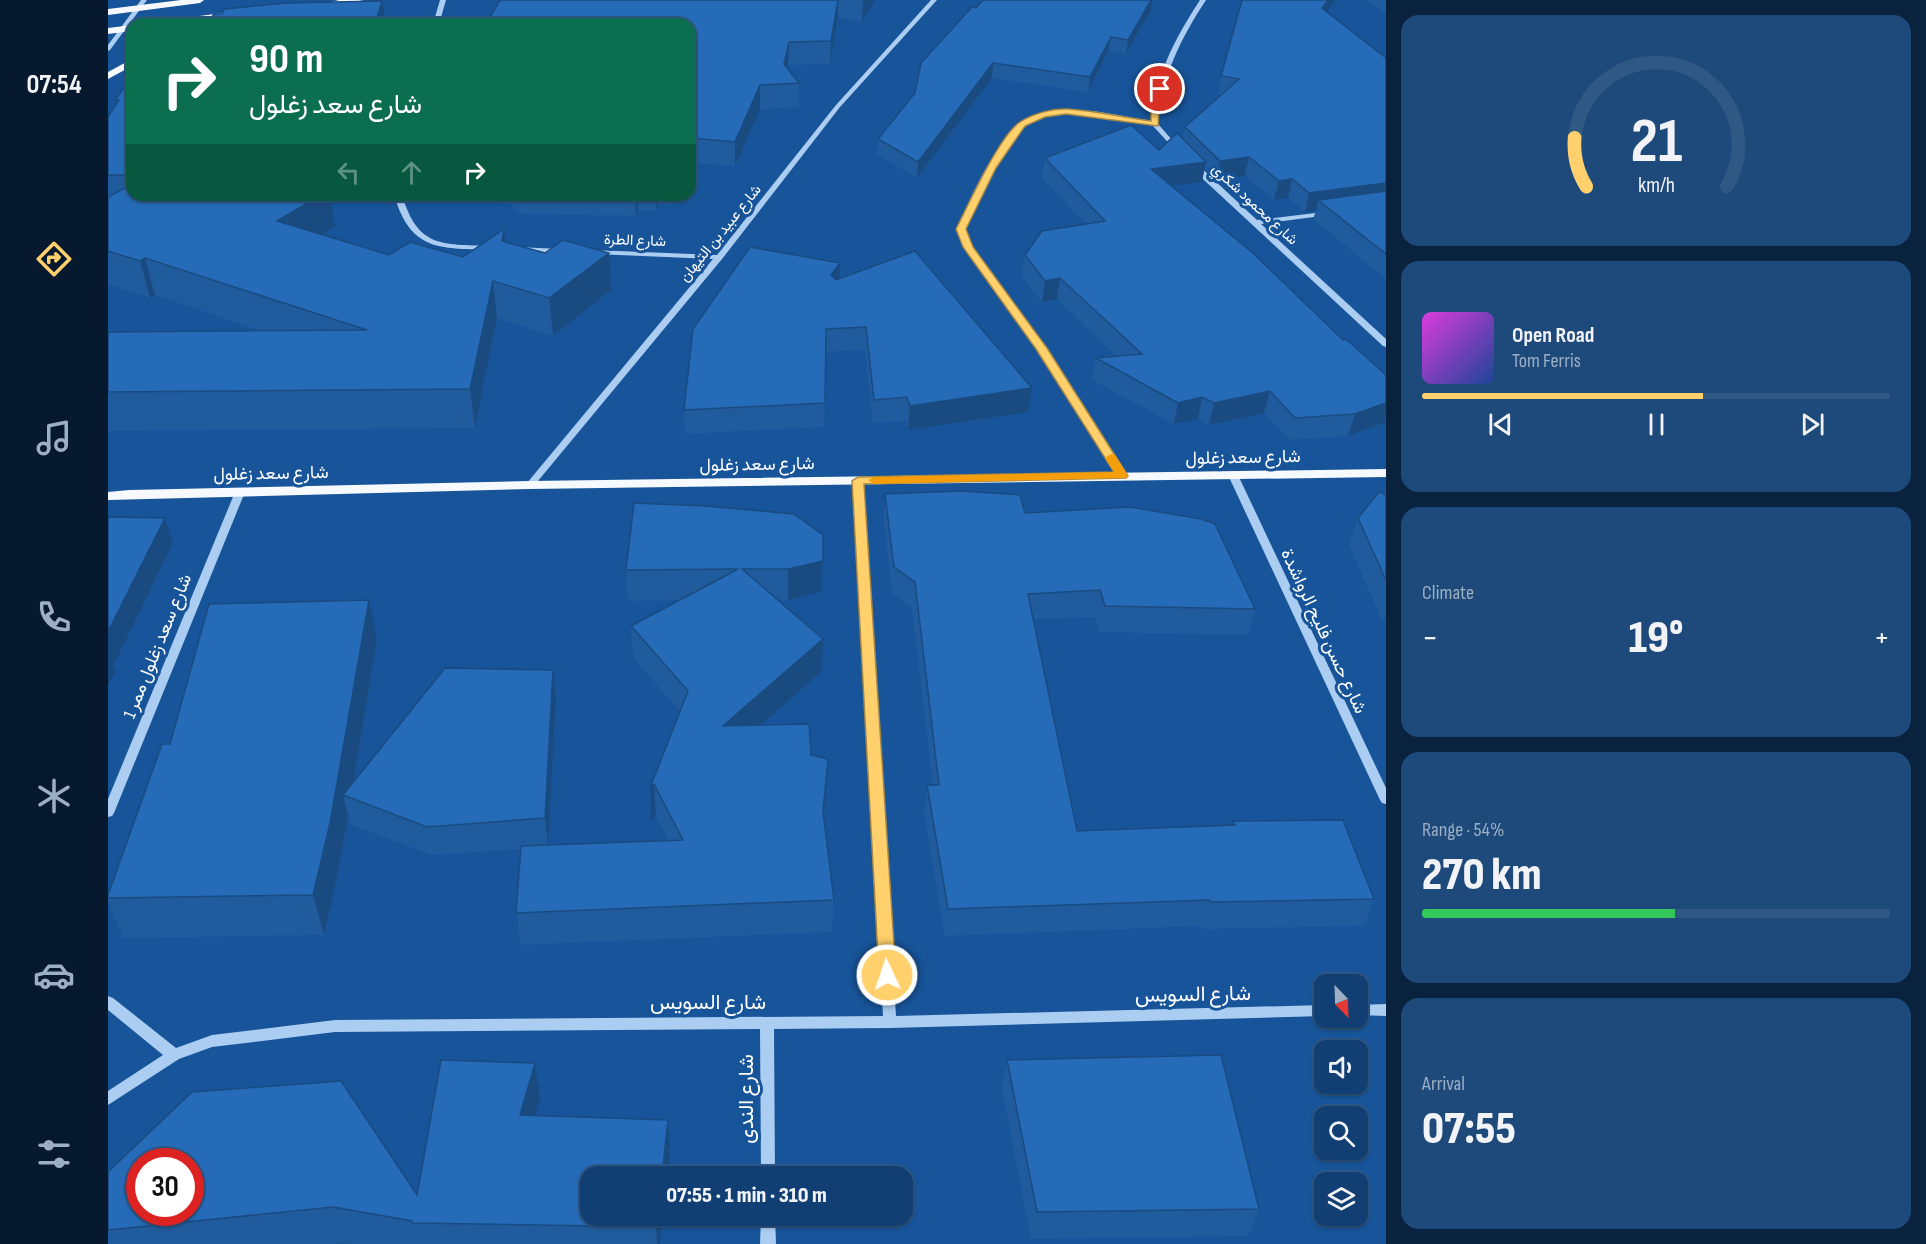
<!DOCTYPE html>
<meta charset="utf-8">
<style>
body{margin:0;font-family:"Sofia Sans Condensed",Vazirmatn,sans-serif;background:#1e4a7b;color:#f1f3f6;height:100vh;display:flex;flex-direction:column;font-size:22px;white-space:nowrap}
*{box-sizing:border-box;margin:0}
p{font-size:20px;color:#9cafc4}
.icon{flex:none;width:33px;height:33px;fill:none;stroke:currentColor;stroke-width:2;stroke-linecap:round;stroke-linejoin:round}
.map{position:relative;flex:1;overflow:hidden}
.side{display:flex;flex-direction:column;gap:15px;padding:15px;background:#09233f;width:540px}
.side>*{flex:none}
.banner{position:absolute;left:18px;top:18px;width:570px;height:183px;border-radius:18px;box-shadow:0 2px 4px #0004,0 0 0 2px #305885;background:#0b6e4f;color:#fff;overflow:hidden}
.needle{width:39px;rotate:157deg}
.fabs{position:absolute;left:1206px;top:974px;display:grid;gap:12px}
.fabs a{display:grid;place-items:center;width:54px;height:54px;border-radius:12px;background:#113f73;box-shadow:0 2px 4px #0004,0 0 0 2px #305885;font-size:30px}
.speed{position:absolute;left:18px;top:1148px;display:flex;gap:12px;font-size:30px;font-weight:700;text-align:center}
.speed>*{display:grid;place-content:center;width:78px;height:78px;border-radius:50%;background:#113f73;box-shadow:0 2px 4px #0004,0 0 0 2px #305885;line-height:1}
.speed .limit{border:9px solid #d22;background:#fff;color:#111}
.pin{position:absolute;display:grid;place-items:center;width:51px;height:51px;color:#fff;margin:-26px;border:3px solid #fff;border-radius:50%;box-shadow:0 2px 6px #0007}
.me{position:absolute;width:66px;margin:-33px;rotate:357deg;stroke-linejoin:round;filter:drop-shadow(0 0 4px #0008)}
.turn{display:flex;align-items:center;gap:21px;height:126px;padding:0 24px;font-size:27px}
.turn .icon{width:78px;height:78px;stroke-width:2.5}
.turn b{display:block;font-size:42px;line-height:51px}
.lanes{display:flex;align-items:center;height:57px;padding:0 24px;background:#0003;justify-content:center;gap:30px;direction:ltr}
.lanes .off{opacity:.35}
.big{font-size:45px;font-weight:800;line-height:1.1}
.side .widget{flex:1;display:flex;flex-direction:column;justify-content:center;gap:9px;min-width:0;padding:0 21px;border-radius:18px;background:#1e4a7b}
.side .dial{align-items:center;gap:0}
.dial svg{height:156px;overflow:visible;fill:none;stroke:#305885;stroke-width:7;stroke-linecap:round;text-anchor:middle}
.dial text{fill:#f1f3f6;stroke:none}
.song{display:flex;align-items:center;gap:18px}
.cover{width:72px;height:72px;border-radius:9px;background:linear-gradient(135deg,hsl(300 70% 55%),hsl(220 70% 35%))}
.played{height:6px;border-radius:3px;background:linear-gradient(90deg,#ffd06c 60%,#305885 60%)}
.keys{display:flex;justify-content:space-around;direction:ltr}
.heat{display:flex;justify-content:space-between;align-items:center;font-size:33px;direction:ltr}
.charge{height:9px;border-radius:4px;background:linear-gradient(90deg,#34c759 54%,#305885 0)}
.trip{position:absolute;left:472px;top:1166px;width:333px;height:60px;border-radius:18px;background:#113f73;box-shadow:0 2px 4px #0004,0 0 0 2px #305885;font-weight:800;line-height:60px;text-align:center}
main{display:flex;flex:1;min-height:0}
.tabs{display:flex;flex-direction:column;width:108px;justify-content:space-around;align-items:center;background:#07192e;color:#9cafc4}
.tabs .icon{width:42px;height:42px}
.tabs .active{color:#ffd06c}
.tabs b{font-size:27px;color:#f1f3f6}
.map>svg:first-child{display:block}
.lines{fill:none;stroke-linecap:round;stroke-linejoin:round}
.minor{fill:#abcdf2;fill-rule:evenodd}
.major{fill:#f6faff;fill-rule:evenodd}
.wall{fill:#205c9d}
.shaded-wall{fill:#1a4b80}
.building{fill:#256bb7;stroke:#1a4b80;stroke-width:1.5;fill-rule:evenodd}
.route{fill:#ffd06c;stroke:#a68746;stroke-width:1.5}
.slow{fill:#f59e0b}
.labels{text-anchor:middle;stroke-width:6;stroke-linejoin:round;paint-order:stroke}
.far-street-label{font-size:15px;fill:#fff;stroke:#175499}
.street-label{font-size:18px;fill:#fff;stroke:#175499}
.near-street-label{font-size:21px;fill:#fff;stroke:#175499}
</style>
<main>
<nav class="tabs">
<b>07:54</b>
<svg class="icon active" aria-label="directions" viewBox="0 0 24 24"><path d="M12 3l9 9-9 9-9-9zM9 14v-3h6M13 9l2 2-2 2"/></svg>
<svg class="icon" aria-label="music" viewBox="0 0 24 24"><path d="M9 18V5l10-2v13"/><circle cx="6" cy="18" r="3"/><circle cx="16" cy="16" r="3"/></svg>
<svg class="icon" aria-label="phone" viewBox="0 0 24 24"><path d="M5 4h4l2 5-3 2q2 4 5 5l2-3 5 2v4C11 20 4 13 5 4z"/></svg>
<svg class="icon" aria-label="climate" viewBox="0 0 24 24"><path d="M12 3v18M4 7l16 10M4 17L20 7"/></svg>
<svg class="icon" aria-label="car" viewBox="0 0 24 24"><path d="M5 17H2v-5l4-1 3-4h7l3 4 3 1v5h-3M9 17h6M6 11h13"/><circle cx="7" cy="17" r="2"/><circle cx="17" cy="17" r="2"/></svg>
<svg class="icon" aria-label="filters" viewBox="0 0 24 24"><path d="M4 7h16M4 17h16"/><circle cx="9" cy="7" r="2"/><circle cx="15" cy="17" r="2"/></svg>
</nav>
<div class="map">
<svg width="1278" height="1244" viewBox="0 0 1278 1244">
<rect width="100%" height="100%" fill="#175499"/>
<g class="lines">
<g class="minor">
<polygon points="33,0 39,0 2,50 0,51 0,45"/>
<polygon points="332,0 338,0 331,24 325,24"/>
<polygon points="823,0 829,0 732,107 614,259 425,487 419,487 417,485 419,483 605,259 487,254 483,252 484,250 609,255 728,105"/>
<path d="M 1092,0 L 1098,0 C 1073,38 1053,78 1050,124 L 1073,150 L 1073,152 L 1069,152 L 1045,126 C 1011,120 973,108 939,116 C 898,125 871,194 857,229 L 864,247 L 937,348 L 1019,476 L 1014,479 L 1009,476 L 929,349 L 856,247 L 849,229 C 862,198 889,138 917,120 C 926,114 937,112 947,110 C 979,107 1012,116 1044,121 C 1046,77 1068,37 1092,0 Z"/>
<polygon points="1083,164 1089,164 1149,220 1224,211 1224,215 1221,215 1153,224 1278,339 1278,347 1275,346 1083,168"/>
<path d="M 286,195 L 294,195 C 310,248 333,244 382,246 L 386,248 L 382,250 C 330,248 303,251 286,195 Z"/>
<polygon points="409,247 453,249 457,251 453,253 412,251 409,251"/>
<polygon points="1125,472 1130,475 1278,788 1278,804 1274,803 1272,800 1120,475"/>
<polygon points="750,478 755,481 788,1016 1216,1005 1216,1016 782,1028 666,1029 667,1176 653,1176 652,1029 227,1032 104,1047 71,1059 0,1105 0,1091 55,1055 0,1010 0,996 5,998 68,1048 104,1035 227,1020 775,1016 745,481"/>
<polygon points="132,489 137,492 6,813 4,816 0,817 0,799 127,492"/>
<polygon points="1278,1004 1278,1016 1250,1015 1250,1005"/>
<polygon points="653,1215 667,1215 668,1244 652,1244"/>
</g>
<g class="major">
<polygon points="73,0 96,0 92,3 0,15 0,9"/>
<polygon points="231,0 256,0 219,7 215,4"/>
<polygon points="123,12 127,15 126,17 72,24 48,24 52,21"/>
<polygon points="24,25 24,31 0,34 0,28"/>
<polygon points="24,59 24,66 0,79 0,72"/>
<polygon points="1278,469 1278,477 422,489 0,500 0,492 21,490 422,481"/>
</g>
</g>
<g class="wall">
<polygon points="392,0 767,0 754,22 730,18 722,64 680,65 680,69 691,83 691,107 652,109 627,166 585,163 582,180 582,24"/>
<polygon points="875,0 1045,0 1043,10 1018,54 1000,51 980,92 884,78 809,178 769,154 770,139 807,93"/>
<polygon points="1134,0 1228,0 1220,12 1278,58 1278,279 1205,219 1208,211 1197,212 1180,198 1166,200 1137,176 1108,180 1096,168 1094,182 1063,186 1235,340 1278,375 1278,422 1240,436 1181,440 1156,413 1101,425 1090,419 1066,424 984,380 988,358 1009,357 949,299 934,302 914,276 917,255 978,224 934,178 937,158 1051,150 1075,139 1077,127 1113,95 1110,94 1113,76"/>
<polygon points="1259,0 1278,0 1278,13"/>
<polygon points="24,77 24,195 227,226 213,235 281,255 355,257 396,229 398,242 503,290 445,336 389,318 367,428 0,431 0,332 154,331 47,295 42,298 0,284 0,117 8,104 7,100"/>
<polygon points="359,195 580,195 579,200 569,201 569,205 549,205 548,211 530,211 528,216 410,214 410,210 405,210 405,204 389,204 389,199 360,198"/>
<polygon points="731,279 920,412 800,430 798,421 765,423 757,350 718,352 716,427 577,434 576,410"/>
<polygon points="777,494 917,513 1147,609 1140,635 992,632 987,617 925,619 969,831 1124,825 1125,821 1266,899 1256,926 1095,929 1094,926 837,936 816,812 819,785 825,785 804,608 784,593 776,520"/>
<polygon points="1278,494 1278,618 1273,618 1241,545 1250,518"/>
<polygon points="715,561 713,592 680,600 670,600 715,639 714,671 652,725 703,755 718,791 716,817 726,900 724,932 413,945 408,913 413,849 324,855 242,824 240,815 232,863 216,935 15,938 0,901 0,895 62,744 269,640 246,782 445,670 448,698 440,845 560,840 548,816 543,820 542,788 572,712 525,657 523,626 571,600 520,601 518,570"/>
<polygon points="899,1060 1151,1209 1140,1236 923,1239 894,1088"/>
<polygon points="432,1099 428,1116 562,1156 552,1244 245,1244 236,1243 222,1244 0,1244 0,1172 309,1195"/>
</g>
<g class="shaded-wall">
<polygon points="730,0 730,18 722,64 723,41"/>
<polygon points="755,0 767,0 754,22"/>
<polygon points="1043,0 1045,0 1043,10 1018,54 1020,40"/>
<polygon points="1220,0 1228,0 1210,25 1214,8"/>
<polygon points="274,1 278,24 267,24"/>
<polygon points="1003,37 1000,51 980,92 982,77"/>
<polygon points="681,42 680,65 676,83 676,64"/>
<polygon points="885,63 884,78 809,178 810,162"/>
<polygon points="652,85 652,109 627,166 627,142"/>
<polygon points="584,138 585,163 582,180 582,151"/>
<polygon points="1141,157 1137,176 1108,180 1112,161"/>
<polygon points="1098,162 1094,182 1040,189 1043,169"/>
<polygon points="1184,179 1180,198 1166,200 1171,181"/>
<polygon points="1278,183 1278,201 1210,200 1208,211 1197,212 1201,193"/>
<polygon points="212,195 222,195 227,226 176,258 169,221"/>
<polygon points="527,195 529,195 530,211 528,216"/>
<polygon points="548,195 549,195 549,205 548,211"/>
<polygon points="568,195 580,195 579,200 569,201 569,205"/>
<polygon points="396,229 400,265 394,241"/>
<polygon points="501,253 503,290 445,336 441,298"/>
<polygon points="37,258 47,295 42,298 32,261"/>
<polygon points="732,263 731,286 723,275"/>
<polygon points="952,278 949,299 934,302 937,281"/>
<polygon points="385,281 389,318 367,428 362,389"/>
<polygon points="924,388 920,412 800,430 802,406"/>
<polygon points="1162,391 1156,413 1101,425 1106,403"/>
<polygon points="1094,397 1090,419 1066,424 1070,403"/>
<polygon points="1278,403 1278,422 1240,436 1247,414"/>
<polygon points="57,518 65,543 5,666 7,672 0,686 0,632"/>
<polygon points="715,561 713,592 680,600 680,569"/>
<polygon points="261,600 269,640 243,798 235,795 240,815 232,863 216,935 205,895"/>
<polygon points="715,639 714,671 615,758 615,726"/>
<polygon points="445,670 448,698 440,847 437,818"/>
<polygon points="720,759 718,791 714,843 715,811"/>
<polygon points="546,784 548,816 543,820 542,788"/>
<polygon points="427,1063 432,1099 418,1151 412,1115"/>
<polygon points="560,1120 562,1156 560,1176 554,1176"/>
<polygon points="549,1215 555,1215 552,1244 549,1244 548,1227"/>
</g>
<g class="building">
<polygon points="392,0 730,0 723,41 681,42 676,64 691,83 652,85 627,142 584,138 582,151 582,24 378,24"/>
<polygon points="875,0 1043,0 1020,40 1003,37 982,77 885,63 810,162 770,139 807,93 813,63 864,7 868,8"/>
<polygon points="1134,0 1220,0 1214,8 1278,58 1278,183 1201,193 1184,179 1171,181 1141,157 1112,161 1077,127 1131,79 1113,76"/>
<polygon points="274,1 267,24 91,24 95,18 103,18 106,14 114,14 116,9 178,3"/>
<polygon points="24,77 24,175 0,175 0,117 11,100 7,100"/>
<polygon points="1023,125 1051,150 1069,133 1098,162 1043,169 1146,254 1235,340 1238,339 1278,375 1278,403 1247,414 1187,418 1162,391 1106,403 1094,397 1070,403 988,358 1034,354 952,278 937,281 917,255 934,231 997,221 937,158"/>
<polygon points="24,184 24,195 213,195 169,221 281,255 302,242 355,257 396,229 394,241 437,253 455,240 501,253 441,298 385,281 362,389 0,392 0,332 259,330 37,258 32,261 0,251 0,197"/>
<polygon points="1278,191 1278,254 1210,200"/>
<polygon points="642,247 732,263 723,275 728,280 807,251 924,388 802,406 799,397 766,400 758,327 718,329 717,403 576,410 585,329"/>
<polygon points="853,491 912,495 917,513 1022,507 1093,519 1107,524 1147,609 997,606 992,590 920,594 969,831 1127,825 1125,821 1235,820 1266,899 1103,902 1102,900 840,909 819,785 831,785 807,582 786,567 777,494"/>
<polygon points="1271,492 1278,494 1278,580 1250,518"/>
<polygon points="526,503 598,506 686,514 715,535 715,561 680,569 634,569 715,639 615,726 701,724 703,755 720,759 715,811 726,900 408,913 413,846 575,840 546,784 542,788 580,691 523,626 630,569 518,570"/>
<polygon points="0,517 57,518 0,632"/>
<polygon points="261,600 222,823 205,895 0,898 0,895 54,744 62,744 101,604"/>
<polygon points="337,668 445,670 437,818 319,827 235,795"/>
<polygon points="1113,1055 1151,1209 929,1212 899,1060"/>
<path d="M 333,1060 L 427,1063 L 412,1115 L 560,1120 L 554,1176 L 483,1176 L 483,1215 L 549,1215 L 548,1227 L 304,1223 L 304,1221 L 225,1207 L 0,1230 L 0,1172 L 84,1092 L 233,1081 L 309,1195 ZM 32,1161 L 82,1161 L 82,1212 L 32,1212 Z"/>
</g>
<path class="route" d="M 1052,86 L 1056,89 L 1052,100 L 1050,126 L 958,114 L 937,117 L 917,126 L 888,168 L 858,229 L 865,247 L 939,348 L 1020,476 L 1018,478 L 756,484 L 788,975 L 785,980 L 779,982 L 773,980 L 771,975 L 744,481 L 750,477 L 1006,472 L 928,349 L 855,247 L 848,229 C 861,204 891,136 912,122 C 924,114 945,108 960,109 C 988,111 1015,117 1043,121 C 1043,109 1042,93 1052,86 Z"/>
<polygon class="slow" points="1003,454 1007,455 1020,476 1018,478 766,484 760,480 766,477 1006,472 997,458"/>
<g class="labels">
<g class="far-street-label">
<text transform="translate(1147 204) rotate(43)" y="5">شارع محمود شكري</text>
<text transform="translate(612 233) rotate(-51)" y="5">شارع عبيد بن التيهان</text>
<text transform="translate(527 240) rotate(2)" y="5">شارع الطرة</text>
</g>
<g class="street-label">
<text transform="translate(1135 457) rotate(-1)" y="6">شارع سعد زغلول</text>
<text transform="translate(649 464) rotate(-1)" y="6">شارع سعد زغلول</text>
<text transform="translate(163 473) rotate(-1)" y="6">شارع سعد زغلول</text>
<text transform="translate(1216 631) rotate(65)" y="6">شارع حسن فليح الرواشدة</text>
<text transform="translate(49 646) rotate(-68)" y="6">شارع سعد زغلول ممر 1</text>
</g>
<g class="near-street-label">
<text transform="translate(1085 994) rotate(-1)" y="7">شارع السويس</text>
<text x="600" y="1009">شارع السويس</text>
<text transform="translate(638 1099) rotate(-90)" y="7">شارع الندى</text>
</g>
</g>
</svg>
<div class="fabs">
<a><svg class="needle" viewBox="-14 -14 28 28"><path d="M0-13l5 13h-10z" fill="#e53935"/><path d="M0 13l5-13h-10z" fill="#9cafc4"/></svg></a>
<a><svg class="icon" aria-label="sound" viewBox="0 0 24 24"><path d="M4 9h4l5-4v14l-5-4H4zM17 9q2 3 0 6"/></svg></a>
<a><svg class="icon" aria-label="search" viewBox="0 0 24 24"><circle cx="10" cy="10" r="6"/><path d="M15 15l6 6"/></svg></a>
<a><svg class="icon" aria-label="layers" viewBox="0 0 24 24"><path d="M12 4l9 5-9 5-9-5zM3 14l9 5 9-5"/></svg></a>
</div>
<div class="speed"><div class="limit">30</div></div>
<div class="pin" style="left:1052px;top:89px;background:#d93025"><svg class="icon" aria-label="arrive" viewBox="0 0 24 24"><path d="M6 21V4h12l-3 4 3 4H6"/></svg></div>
<svg class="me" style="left:779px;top:975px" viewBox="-20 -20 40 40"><circle r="17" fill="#ffd06c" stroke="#fff" stroke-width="3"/><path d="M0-11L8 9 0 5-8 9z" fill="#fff"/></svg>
<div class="trip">07:55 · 1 min · 310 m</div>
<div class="banner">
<div class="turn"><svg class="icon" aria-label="right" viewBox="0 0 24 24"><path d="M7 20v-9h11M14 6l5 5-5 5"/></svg><div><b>90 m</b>شارع سعد زغلول</div></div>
<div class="lanes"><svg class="icon off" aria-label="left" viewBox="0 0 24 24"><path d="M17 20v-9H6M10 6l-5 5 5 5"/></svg><svg class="icon off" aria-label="ahead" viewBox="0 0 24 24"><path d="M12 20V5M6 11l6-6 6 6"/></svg><svg class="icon" aria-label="right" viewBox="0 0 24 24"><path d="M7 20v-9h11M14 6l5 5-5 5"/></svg></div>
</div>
</div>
<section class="side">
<div class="widget dial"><svg viewBox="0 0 100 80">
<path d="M14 69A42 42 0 1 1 86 69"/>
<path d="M14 69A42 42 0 0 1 8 44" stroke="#ffd06c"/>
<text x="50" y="56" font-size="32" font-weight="700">21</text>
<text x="50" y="72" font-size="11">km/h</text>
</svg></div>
<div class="widget">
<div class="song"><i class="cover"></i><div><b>Open Road</b><p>Tom Ferris</p></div></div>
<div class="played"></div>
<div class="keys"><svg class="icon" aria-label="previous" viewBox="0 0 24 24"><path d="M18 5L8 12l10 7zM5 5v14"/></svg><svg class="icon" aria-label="pause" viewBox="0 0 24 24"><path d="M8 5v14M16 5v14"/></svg><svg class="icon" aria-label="next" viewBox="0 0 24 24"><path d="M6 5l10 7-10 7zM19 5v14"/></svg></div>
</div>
<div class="widget"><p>Climate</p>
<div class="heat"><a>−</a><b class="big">19°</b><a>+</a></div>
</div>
<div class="widget"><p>Range · 54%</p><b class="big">270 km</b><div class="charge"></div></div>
<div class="widget"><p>Arrival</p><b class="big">07:55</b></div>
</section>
</main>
